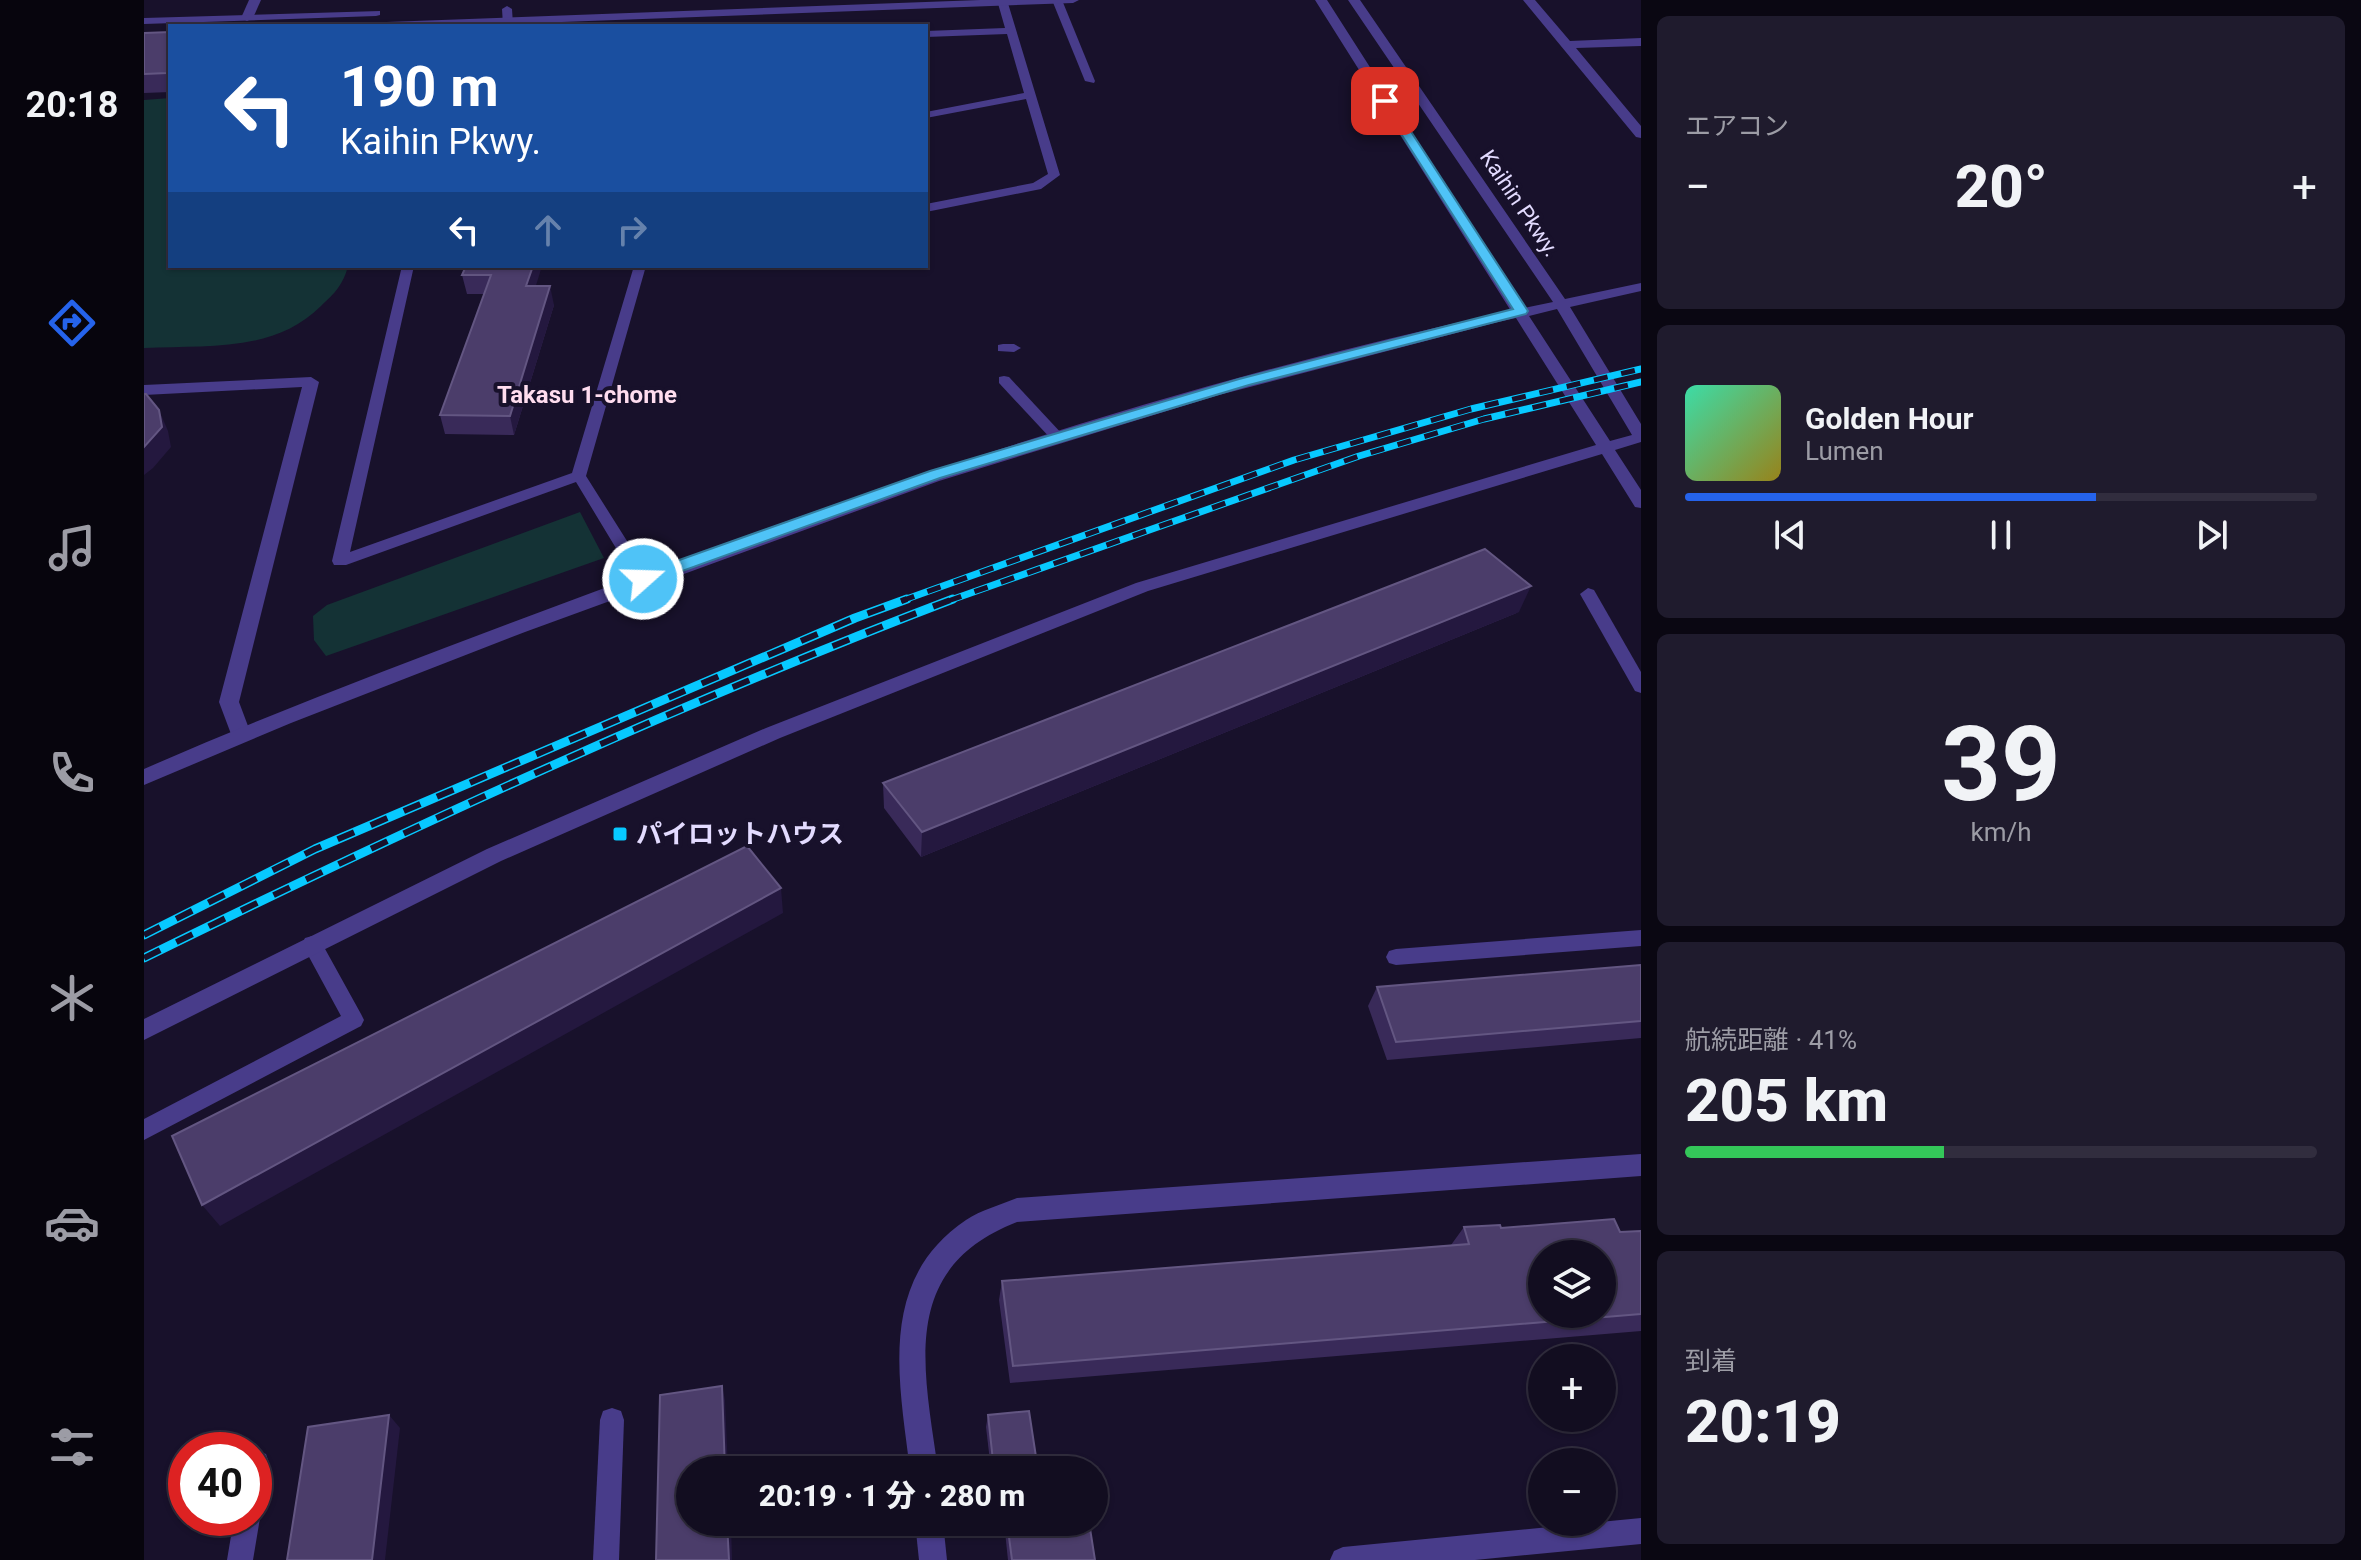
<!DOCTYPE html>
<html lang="ja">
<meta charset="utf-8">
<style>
body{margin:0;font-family:Roboto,"Noto Sans JP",sans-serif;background:#1f1b2d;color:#f1f3f6;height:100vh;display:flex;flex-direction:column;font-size:30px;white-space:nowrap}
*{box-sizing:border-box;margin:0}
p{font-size:26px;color:#9c9ca5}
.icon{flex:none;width:44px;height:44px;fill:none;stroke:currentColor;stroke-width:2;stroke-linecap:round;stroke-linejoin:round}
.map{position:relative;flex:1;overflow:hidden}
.drawer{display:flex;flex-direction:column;gap:16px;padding:16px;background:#0a0712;width:720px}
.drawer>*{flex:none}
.hud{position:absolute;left:24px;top:24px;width:760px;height:244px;border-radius:0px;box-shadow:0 2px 6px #0004,0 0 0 2px #312d3e;background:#1a4fa0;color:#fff;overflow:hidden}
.controls{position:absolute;left:1384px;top:1240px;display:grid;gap:16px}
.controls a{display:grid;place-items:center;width:88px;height:88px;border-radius:50%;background:#120d20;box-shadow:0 2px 6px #0004,0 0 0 2px #312d3e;font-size:40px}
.speed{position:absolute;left:24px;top:1432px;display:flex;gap:16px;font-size:40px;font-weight:700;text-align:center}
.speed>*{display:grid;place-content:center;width:104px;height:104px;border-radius:50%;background:#120d20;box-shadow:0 2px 6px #0004,0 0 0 2px #312d3e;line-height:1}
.speed .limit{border:12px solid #d22;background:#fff;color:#111}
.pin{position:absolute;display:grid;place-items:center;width:68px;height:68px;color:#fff;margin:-34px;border-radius:16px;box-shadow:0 4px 12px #0006}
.me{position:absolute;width:88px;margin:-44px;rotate:70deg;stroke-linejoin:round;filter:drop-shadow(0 0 6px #0008)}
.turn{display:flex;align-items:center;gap:28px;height:168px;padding:0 40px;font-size:36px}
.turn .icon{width:104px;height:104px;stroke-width:2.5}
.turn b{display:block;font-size:56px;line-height:68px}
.lanes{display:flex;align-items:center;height:76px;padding:0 40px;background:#0003;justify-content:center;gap:40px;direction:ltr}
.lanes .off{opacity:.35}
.big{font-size:60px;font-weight:800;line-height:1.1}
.drawer .card{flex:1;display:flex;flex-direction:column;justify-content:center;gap:12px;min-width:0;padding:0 28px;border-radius:12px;background:#1f1b2d}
.drawer .dial{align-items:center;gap:0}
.dial b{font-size:104px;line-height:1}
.song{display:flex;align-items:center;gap:24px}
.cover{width:96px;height:96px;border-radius:12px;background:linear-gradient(135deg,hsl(160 70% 55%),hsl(50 70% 35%))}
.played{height:8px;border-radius:4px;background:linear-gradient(90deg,#2563eb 65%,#312d3e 65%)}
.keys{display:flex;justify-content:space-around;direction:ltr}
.heat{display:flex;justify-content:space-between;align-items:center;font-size:44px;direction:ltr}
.charge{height:12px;border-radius:6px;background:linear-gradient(90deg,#34c759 41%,#312d3e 0)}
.trip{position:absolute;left:532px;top:1456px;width:432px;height:80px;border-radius:40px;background:#120d20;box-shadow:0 2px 6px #0004,0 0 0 2px #312d3e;font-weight:800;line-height:80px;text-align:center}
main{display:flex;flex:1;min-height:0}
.tab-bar{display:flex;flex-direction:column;width:144px;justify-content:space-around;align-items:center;background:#07050d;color:#9c9ca5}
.tab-bar .icon{width:56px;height:56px}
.tab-bar .current{color:#2563eb}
.tab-bar b{font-size:36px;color:#f1f3f6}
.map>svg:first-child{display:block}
.green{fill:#143235}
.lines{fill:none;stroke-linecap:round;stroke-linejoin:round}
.service{fill:#483c8a;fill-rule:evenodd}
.minor{fill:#483c8a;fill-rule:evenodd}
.tertiary{fill:#483c8a;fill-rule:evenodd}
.rail-far1-casing{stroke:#07c9ff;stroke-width:7}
.rail-casing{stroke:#07c9ff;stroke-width:9}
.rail-far1{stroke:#18112b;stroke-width:5;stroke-dasharray:14;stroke-linecap:butt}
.rail{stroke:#18112b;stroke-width:6;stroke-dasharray:18;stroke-linecap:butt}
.wall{fill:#392a59}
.shaded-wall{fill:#24183f}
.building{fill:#4b3d6a;stroke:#635682;stroke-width:2;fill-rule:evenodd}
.route{fill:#4fc3f7;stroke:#337fa1;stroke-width:2}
.poi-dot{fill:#07c9ff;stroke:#18112b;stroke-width:3}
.labels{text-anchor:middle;stroke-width:8;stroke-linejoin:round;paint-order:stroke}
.far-street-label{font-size:22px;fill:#e3dbff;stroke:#18112b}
.far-neighbourhood-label{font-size:24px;font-weight:bold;fill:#ffddef;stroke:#18112b}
.poi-label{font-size:26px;font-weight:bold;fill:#e3dbff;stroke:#18112b;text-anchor:start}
</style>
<main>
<nav class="tab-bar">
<b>20:18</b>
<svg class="icon current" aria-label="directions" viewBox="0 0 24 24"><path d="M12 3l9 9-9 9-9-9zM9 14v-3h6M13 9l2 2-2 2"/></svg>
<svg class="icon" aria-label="music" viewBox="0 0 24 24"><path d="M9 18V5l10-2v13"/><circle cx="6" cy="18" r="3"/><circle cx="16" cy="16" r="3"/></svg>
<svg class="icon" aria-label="phone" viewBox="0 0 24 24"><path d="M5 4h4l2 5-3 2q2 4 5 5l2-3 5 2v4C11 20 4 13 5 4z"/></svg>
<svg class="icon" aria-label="climate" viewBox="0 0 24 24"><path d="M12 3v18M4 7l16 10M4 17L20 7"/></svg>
<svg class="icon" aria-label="car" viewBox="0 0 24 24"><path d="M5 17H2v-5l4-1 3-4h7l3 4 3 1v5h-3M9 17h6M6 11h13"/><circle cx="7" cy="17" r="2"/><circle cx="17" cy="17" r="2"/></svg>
<svg class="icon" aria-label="filters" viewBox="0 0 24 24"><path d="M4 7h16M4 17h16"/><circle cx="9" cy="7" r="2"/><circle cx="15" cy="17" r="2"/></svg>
</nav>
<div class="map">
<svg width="1497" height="1560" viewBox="0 0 1497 1560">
<rect width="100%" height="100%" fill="#18112b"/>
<g class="green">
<path d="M 26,98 L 26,266 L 204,266 C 199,285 191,293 177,306 C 130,353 62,345 0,348 L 0,100 Z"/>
<polygon points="436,512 460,558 182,656 170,640 169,616 183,605"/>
</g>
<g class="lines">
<g class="service">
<polygon points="853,0 863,0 916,175 897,189 782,212 782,204 889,183 904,174 882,99 782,118 782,112 880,93 863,34 782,37 782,31 861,28"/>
<polygon points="908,0 918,0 951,81 950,83 941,81"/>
<polygon points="363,6 368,9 369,26 359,26 358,9"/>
<polygon points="258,266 270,266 206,552 428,473 490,266 502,266 442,476 507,579 505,583 493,583 432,482 202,565 190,565 188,561"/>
<polygon points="859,344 870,344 877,348 870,352 854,351 854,345"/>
<polygon points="860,376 865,377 919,435 919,441 909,441 855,383 855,377"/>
<polygon points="1444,588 1450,590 1497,672 1497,693 1491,691 1436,594"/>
<polygon points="1497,930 1497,946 1252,965 1245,963 1242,957 1245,951 1252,949"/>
<polygon points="168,936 175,938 217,1014 220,1020 217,1026 0,1140 0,1119 197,1016 158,944 161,938"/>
<polygon points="468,1408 477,1411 480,1420 475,1560 449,1560 456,1420 459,1411"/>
<polygon points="113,1451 122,1454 125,1463 119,1490 110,1494 110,1452"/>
<polygon points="110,1508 116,1518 109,1560 83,1560 90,1518 110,1518"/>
<polygon points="1497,1518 1497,1544 1331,1560 1186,1560 1190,1551 1199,1547"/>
</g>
<g class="minor">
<polygon points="105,0 117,0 109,18 103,21 97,18"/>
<polygon points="1379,0 1391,0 1426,41 1497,38 1497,46 1432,48 1497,126 1497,138 1492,137"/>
<polygon points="167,377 175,382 95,702 107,734 97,741 87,734 75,702 158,387 0,395 0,385"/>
<path d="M 1497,1154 L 1497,1176 L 873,1222 C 754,1268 780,1369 794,1470 L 766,1470 C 755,1380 733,1280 822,1220 C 837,1210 856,1205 873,1198 Z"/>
<polygon points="771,1522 799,1522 803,1560 775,1560"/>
</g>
<g class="tertiary">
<polygon points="836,0 935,0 929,3 310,26 209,26 215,23"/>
<path d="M 1171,0 L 1183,0 L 1380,308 L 1409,302 L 1204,0 L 1216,0 L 1421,299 L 1497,283 L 1497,291 L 1426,307 L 1497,424 L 1497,442 L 1471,450 L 1497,490 L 1497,508 L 1491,507 L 1458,454 L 1004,591 L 636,738 L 357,861 L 0,1040 L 0,1019 L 343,849 L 622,728 L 992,583 L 1452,445 L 1372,318 L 1354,322 L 1075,395 L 795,481 L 381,632 L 147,723 L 0,785 L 0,769 C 144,706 292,651 439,596 C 741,482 1051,378 1367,311 ZM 1413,309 L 1488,435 L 1466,441 L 1385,316 Z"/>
<polygon points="236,11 236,15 232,16 0,24 0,18"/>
</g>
<g class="rail-far1-casing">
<g id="rail-far1">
<polyline points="757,601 1150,460 1327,409 1497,369"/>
<polyline points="804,601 1215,456 1340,419 1497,382"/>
</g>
</g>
<g class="rail-casing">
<g id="rail">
<polyline points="0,935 171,849 711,618 763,599"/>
<path d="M 0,958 C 265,828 533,704 809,599"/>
</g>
</g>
<use href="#rail-far1" class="rail-far1"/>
<use href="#rail" class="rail"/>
</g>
<g class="wall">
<polygon points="26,32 26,92 0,93 0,33"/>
<polygon points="322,266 392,286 410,305 370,435 301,434 296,415 340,294 323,294 318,275"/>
<polygon points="1375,612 777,857 740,808 739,783"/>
<polygon points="1497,965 1497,1038 1243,1060 1224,1006 1233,987"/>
<polygon points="1320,1227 1476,1232 1497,1231 1497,1331 866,1383 855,1300 858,1281 1307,1245"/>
<polygon points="844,1415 894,1470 847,1470 842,1427"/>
<polygon points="860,1522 945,1522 951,1560 864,1560"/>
</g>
<g class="shaded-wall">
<polygon points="26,66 26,82 23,73"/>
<polygon points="389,266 398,266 386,305 382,286"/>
<polygon points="406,286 410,305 370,435 366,416"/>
<polygon points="15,410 24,431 27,447 9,468 0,475 0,447"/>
<polygon points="1387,586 1375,612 777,857 778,832"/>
<polygon points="637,888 639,913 76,1226 58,1205"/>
<polygon points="578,1386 581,1400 584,1470 581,1470"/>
<polygon points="245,1415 256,1428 241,1560 228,1560"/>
<polygon points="583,1522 587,1522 588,1560 585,1560"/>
</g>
<g class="building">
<polygon points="26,32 26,66 23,73 0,74 0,33"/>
<polygon points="322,266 389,266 382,286 406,286 366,416 296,415 347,275 318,275"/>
<polygon points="0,394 2,394 15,410 18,427 0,447"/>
<polygon points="1341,549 1387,586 778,832 739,783"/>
<polygon points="603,846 637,888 58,1205 28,1136"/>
<polygon points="1497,965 1497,1021 1252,1042 1233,987"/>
<path d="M 1470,1219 L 1476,1232 L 1497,1231 L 1497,1314 L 869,1366 L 858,1281 L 1325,1244 L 1320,1227 L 1356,1225 L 1357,1228 ZM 1398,1254 L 1458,1254 L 1458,1314 L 1398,1314 Z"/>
<polygon points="578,1386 581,1470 546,1470 546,1522 583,1522 585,1560 512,1560 516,1395"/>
<polygon points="885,1411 894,1470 850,1470 844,1415"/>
<polygon points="245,1415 228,1560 143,1560 164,1427"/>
<polygon points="863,1522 945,1522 951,1560 868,1560"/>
</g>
<polygon class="route" points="1241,97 1247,101 1384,311 1382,314 1105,385 796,478 505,583 493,583 493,575 786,471 1095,379 1369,309 1236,101"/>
<rect class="poi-dot" x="468" y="826" width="16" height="16" rx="4"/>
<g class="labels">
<g class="far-street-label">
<text transform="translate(1376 203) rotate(56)" y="8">Kaihin Pkwy.</text>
</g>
<g class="far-neighbourhood-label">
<text x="443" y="403">Takasu 1-chome</text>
</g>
<g class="poi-label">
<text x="492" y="843">パイロットハウス</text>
</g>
</g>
</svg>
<div class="controls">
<a><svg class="icon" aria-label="layers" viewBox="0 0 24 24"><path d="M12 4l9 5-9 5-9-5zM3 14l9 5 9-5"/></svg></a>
<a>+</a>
<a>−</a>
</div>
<div class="speed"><div class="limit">40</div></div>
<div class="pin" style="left:1241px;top:101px;background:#d93025"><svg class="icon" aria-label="arrive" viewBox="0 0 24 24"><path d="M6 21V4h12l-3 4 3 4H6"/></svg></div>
<svg class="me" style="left:499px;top:579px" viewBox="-20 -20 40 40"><circle r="17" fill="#4fc3f7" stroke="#fff" stroke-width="3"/><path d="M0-11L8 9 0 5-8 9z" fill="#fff"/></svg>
<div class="trip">20:19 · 1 分 · 280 m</div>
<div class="hud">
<div class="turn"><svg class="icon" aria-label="left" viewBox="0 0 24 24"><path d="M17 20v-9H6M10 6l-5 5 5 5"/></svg><div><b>190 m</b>Kaihin Pkwy.</div></div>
<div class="lanes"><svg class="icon" aria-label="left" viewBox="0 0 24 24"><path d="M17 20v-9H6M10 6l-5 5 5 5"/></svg><svg class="icon off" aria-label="ahead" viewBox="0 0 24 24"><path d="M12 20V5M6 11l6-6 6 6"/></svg><svg class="icon off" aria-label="right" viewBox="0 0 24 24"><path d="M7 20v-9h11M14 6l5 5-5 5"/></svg></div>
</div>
</div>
<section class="drawer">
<div class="card"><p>エアコン</p>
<div class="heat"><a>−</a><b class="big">20°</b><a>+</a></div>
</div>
<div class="card">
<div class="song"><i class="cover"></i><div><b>Golden Hour</b><p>Lumen</p></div></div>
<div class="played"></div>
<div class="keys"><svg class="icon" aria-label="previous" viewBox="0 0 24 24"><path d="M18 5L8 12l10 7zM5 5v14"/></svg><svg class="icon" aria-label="pause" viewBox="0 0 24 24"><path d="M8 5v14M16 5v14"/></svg><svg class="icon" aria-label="next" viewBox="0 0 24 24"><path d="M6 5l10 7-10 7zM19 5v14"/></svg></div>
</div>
<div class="card dial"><b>39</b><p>km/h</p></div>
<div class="card"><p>航続距離 · 41%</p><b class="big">205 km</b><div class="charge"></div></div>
<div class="card"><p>到着</p><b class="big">20:19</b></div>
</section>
</main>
